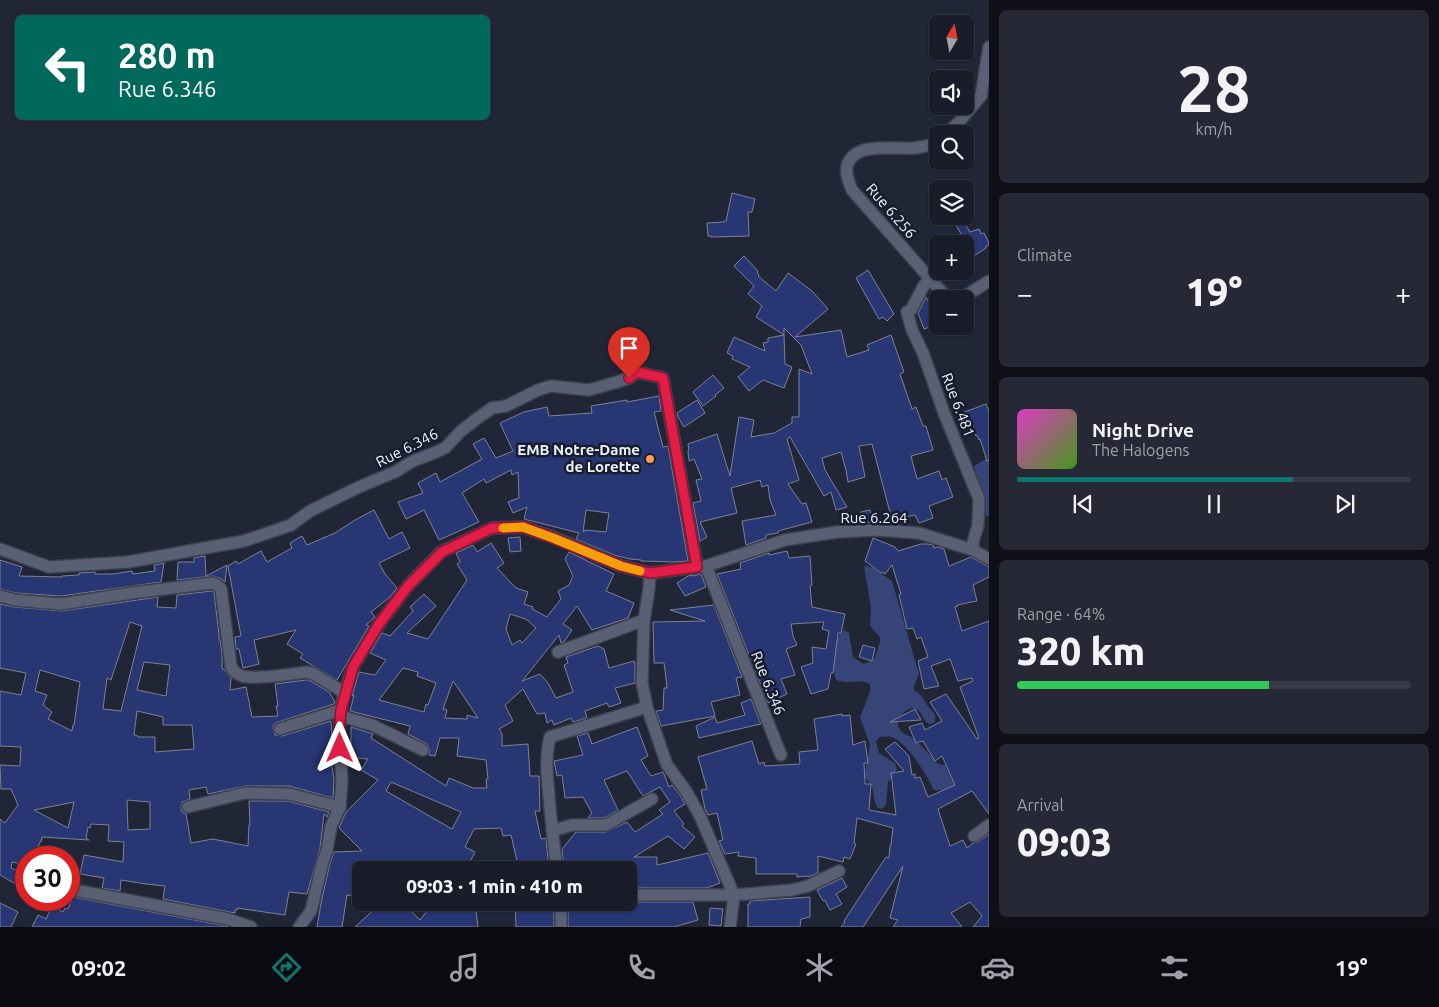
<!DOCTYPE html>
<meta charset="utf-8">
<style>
body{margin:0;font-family:Ubuntu,sans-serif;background:#262935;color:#f1f3f6;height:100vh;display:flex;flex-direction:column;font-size:19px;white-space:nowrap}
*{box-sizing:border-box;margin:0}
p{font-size:16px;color:#9fa1a8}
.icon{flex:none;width:28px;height:28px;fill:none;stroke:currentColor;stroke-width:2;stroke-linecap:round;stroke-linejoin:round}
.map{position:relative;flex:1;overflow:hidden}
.sheet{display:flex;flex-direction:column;gap:10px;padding:10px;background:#0e0f17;width:450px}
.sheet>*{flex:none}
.top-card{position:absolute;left:15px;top:15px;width:475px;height:105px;border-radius:8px;box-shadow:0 1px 4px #0004,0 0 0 1px #373a46;background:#00695c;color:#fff;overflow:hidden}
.needle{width:32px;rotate:10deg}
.buttons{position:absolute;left:929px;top:15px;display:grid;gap:10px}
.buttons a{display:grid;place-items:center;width:45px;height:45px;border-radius:8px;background:#191c29;box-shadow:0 1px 4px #0004,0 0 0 1px #373a46;font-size:25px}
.speed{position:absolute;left:15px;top:846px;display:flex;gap:10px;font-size:25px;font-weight:700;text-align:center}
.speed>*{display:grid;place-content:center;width:65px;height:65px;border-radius:50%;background:#191c29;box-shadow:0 1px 4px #0004,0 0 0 1px #373a46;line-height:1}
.speed .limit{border:8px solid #d22;background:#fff;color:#111}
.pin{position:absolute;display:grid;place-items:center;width:42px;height:42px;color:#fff;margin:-51px -21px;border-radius:50% 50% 50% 0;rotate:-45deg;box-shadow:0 0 5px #0007}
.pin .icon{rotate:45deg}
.me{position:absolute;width:55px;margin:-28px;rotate:0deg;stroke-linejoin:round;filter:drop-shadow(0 0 4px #0008)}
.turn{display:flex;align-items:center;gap:18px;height:105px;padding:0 20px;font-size:22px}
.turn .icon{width:65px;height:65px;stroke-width:2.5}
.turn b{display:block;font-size:35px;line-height:42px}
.big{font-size:38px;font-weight:800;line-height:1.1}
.sheet .card{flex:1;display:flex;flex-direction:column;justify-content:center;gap:8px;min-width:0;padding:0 18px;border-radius:8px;background:#262935}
.sheet .dial{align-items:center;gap:0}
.dial b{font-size:65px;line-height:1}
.song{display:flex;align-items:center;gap:15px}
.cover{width:60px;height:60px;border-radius:8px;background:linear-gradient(135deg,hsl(310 70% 55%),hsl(100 70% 35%))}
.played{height:5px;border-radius:2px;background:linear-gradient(90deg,#0f766e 70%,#373a46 70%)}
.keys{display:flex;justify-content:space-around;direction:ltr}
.heat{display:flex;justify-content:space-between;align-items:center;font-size:28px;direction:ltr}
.charge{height:8px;border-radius:4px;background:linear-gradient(90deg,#34c759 64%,#373a46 0)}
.trip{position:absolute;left:352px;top:861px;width:285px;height:50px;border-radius:8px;background:#191c29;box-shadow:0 1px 4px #0004,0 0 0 1px #373a46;font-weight:800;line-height:50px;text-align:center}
.tabs{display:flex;height:80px;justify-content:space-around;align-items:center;background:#0a0b10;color:#9fa1a8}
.tabs .icon{width:35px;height:35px}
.tabs .on{color:#0f766e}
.tabs b{font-size:22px;color:#f1f3f6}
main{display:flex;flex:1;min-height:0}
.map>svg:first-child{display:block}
.green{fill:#364478}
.building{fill:#283674;stroke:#7b8296;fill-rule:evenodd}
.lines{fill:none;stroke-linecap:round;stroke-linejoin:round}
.minor-casing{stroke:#3d414f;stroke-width:14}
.minor{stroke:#5a6073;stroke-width:11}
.route-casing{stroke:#92132f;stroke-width:12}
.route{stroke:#e11d48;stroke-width:9}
.slow{stroke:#f59e0b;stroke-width:9}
.poi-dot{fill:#f9a04d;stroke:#181d2d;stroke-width:2}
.labels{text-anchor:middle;stroke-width:5;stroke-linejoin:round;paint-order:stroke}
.street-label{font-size:15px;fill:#eef2fe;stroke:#181d2d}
.poi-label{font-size:15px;font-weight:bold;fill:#eef2fe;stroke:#181d2d;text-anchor:end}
</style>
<main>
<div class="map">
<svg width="989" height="927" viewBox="0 0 989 927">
<rect width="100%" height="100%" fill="#212637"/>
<g class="green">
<polygon points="989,457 989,516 986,516 974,466"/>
<path d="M 864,566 L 867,566 L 873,568 L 892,581 L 919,674 L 914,686 L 914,690 C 923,696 922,697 927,705 C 932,712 938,714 934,723 L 929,724 C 924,721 923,715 919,711 C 908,702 898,718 898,727 L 903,733 L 915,739 L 938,764 L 945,765 L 952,780 L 971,774 L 976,779 L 944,790 L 934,790 C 927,776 907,741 891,737 C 888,736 883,737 879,737 L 876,742 L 879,753 L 896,764 C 898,772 894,776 888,782 L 886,805 L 882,809 L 878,808 L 875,803 L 872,786 L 864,777 L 870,745 L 860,717 L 870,692 L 870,684 C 860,678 847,685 836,680 C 832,668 832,638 844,630 L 849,633 L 853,657 L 863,664 L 869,662 L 875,658 L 880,642 L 880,637 L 870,626 L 871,608 Z"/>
</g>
<g class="building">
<polygon points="732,193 755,199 752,212 748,212 749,236 711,237 711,236 708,236 707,223 724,222 724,221 726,221"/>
<polygon points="960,216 970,232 979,229 981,234 984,233 989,243 989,245 986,246 986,248 974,256 972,252 965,255 965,241 953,220"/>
<polygon points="744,256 758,271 757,272 759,275 758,276 776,291 788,273 812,291 828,309 795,337 841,330 847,357 869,350 867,345 891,335 904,372 900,374 912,409 916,407 923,426 926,426 933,450 911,456 917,479 939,471 942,480 946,478 953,497 929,506 933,518 919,523 915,515 892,520 872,444 859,446 865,477 848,482 846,470 841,452 822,458 825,470 847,507 836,510 831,492 824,496 790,437 787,439 799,480 788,484 802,504 806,503 812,522 778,531 778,533 766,535 766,538 746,545 742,521 776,515 770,500 768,485 762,487 760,480 731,488 737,513 700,522 707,537 700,541 693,503 701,501 696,480 702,479 694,459 689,461 688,451 689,450 688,444 717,434 730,476 739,417 754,420 751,437 774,433 792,423 792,417 799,417 799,369 812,374 801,345 784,328 784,335 756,317 762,306 748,294 754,286 734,266"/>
<polygon points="868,270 894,314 887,321 883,317 879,319 856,278"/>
<polygon points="926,297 938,320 938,324 924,329 918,313"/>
<polygon points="784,335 785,364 792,367 784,388 763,380 749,391 738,377 750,367 732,359 733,356 727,353 734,337 765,351 763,343 768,342 768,338"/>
<polygon points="713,375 724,388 715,395 716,396 703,406 693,392"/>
<path d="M 659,396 L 661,411 L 654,412 L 663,447 L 668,446 L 688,561 L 675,562 L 641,561 L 641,560 L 630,559 L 614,555 L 576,539 L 579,533 L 524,519 L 527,507 L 513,513 L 508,502 L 519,498 L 518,472 L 512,475 L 511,470 L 486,483 L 484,479 L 462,493 L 479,522 L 439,540 L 424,510 L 406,519 L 398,502 L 423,493 L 418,483 L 436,473 L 440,482 L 482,459 L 473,444 L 484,438 L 496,458 L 513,451 L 500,423 L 524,412 L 547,407 L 549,416 L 592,413 L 591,406 L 627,400 L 627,402 ZM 586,510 L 609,513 L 606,532 L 585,530 L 585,531 L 583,532 Z"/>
<polygon points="697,400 705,413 684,427 678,417 677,413"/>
<polygon points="986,404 989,411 989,461 987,461 980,439 979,440 977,435 976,436 973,429 970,431 962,413"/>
<polygon points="374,510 389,539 402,532 410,548 379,563 385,574 397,588 390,597 371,612 375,617 366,625 369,626 337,680 300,658 303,654 287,644 296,630 254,640 259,664 243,668 239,649 236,649 235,637 241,636 228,566 236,561 238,564 261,551 267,562 292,548 290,543 302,536 307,545 335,533 355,520"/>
<polygon points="870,510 873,522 862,523 861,512"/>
<polygon points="520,537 521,551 510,552 508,538"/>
<polygon points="873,538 895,547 898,551 921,544 928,544 933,545 934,548 938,547 944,549 949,566 971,557 989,567 989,577 973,585 977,601 957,605 958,606 955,607 962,631 989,621 989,814 972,791 938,809 950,846 963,840 967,848 973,843 978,842 989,834 989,927 973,927 982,916 970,902 951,913 962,927 893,927 898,920 890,918 903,866 863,927 841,927 845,922 844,921 886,857 889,858 890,845 891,845 893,828 857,818 854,843 856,844 850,859 844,857 843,862 818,856 818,873 809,877 809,876 797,877 797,874 756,874 756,858 738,856 739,852 725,854 719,841 723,840 717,813 708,815 705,809 701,790 707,789 698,757 752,741 759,764 764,762 765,766 800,764 799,752 818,750 814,719 842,714 842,716 850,715 853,745 865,741 868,763 864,763 865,784 871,784 869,810 896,815 891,773 904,771 885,749 895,742 909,756 912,775 915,774 915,778 920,777 928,797 955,785 942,756 935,761 923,741 922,742 921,741 916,743 909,727 922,723 925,730 942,721 930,702 946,694 977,739 979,738 960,687 973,681 972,678 958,681 950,659 931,666 939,686 924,689 918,661 928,657 921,637 917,639 913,628 907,629 899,595 901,594 892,565 885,574 882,572 881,573 865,561"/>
<path d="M 491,543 L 504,563 L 497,568 L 516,588 L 528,592 L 524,604 L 533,607 L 532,609 L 547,617 L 561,599 L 558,591 L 569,585 L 573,576 L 565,559 L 569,552 L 614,574 L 606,591 L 634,603 L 628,618 L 592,630 L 577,606 L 563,624 L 572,630 L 564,642 L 561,643 L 559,635 L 522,681 L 540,674 L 548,683 L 556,698 L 573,692 L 564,665 L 568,663 L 566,657 L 598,646 L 604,649 L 609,668 L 634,661 L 635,666 L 635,683 L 615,688 L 621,703 L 609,707 L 607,703 L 585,711 L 587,718 L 573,722 L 571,718 L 554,725 L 552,720 L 547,723 L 545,713 L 537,714 L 523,689 L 505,705 L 513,721 L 499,729 L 502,734 L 502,746 L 528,744 L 530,776 L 539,776 L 540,811 L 535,811 L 541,839 L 546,838 L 549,870 L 519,870 L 511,835 L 503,836 L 501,828 L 474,829 L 465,847 L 475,852 L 466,870 L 458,866 L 454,870 L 361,870 L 359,897 L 347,895 L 342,927 L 317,927 L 321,903 L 330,863 L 334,852 L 362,851 L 339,828 L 346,812 L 378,780 L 361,770 L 368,759 L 355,758 L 355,753 L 351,754 L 351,727 L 373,734 L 371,738 L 446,786 L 449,778 L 473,788 L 487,788 L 486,779 L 488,779 L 486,760 L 457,756 L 459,738 L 440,738 L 435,756 L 429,755 L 430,749 L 427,744 L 408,734 L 410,726 L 350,711 L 354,695 L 352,696 L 359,672 L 375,675 L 386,660 L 370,653 L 382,633 L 390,636 L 413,611 L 410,607 L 424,594 L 436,606 L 407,633 L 428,639 L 467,580 L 457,564 L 460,562 L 456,553 L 473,545 L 477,552 ZM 510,614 L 526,619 L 536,628 L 522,643 L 520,640 L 512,645 L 506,629 ZM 403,668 L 418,672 L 417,676 L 436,683 L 428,705 L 426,704 L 424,712 L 379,700 ZM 453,681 L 460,691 L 478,718 L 467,715 L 467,719 L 445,718 L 447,710 L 443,709 ZM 391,782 L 461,812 L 452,829 L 386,791 Z"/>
<polygon points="787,551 789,558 810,556 812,585 810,586 812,607 845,614 841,633 838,633 833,673 831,673 828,689 811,694 801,667 813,663 812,647 826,649 829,631 822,629 824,622 791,624 793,636 797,645 786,649 795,675 781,679 787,694 768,703 717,574 741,569 740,563 769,553 769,555"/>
<polygon points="205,556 206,576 227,565 225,582 220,578 213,576 177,580 178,562 194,562 194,558"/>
<polygon points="0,560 22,567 19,576 62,577 62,576 79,575 79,573 95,572 95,574 113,574 132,571 133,574 155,571 154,565 164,563 161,582 61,596 16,593 0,589"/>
<polygon points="701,574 706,587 685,596 677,583 688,576 693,575 693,576"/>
<path d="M 212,591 L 214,592 L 219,635 L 219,640 L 220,640 L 222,653 L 222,669 L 224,669 L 231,678 L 230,690 L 246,687 L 252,717 L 278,716 L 276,706 L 278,706 L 275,684 L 306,680 L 309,680 L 329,692 L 335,702 L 334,704 L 278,722 L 274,724 L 273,728 L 275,735 L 282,736 L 331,721 L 333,760 L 331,760 L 334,780 L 333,798 L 289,786 L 245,786 L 208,794 L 206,787 L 189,790 L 190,799 L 182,802 L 181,808 L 182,812 L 186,814 L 191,843 L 213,839 L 248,846 L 249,825 L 250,825 L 249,801 L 288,801 L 329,812 L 327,817 L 324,814 L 320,848 L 307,894 L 289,892 L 285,915 L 237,908 L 237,910 L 235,910 L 235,913 L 163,899 L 165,886 L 146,884 L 121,880 L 120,891 L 102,888 L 104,878 L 80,874 L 84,855 L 123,862 L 124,842 L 108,841 L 109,825 L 91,824 L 90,828 L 88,827 L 86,838 L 89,840 L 42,837 L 41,842 L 40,842 L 34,858 L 26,858 L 26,865 L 12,862 L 11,868 L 20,872 L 14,883 L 0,875 L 0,819 L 5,823 L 18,805 L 11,789 L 1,789 L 0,765 L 20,766 L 21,747 L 0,746 L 0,691 L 21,695 L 26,673 L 0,668 L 0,604 L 14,607 L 62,611 L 158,597 L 157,607 L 176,608 L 177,595 ZM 130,622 L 142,626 L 121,711 L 103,709 L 107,678 L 111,680 ZM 144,662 L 170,665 L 166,696 L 137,690 ZM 40,670 L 80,682 L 74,725 L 73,725 L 72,731 L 48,719 L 52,712 L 43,705 L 47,695 L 35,691 ZM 137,711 L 163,717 L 163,725 L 192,725 L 194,749 L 155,752 L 155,737 L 138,737 L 138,736 L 134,735 ZM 127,800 L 150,802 L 150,829 L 128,830 ZM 74,802 L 68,828 L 34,810 Z"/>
<polygon points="714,605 742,677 736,678 740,695 711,702 715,716 661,726 656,711 663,710 664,688 667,688 666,678 664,663 654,663 653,622 705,621 670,610"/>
<polygon points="863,645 875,648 872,661 859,657"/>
<polygon points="751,699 761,724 699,738 696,726 715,717 717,723 745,715 741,703"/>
<polygon points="915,709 921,720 890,722"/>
<polygon points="637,727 648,756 641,760 651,776 663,772 669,787 672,785 680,795 685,804 674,811 684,824 682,826 695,837 684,849 668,836 634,857 657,857 657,865 708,853 720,883 707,888 629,888 629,870 564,870 562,849 576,832 606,832 627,822 635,832 663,814 659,810 670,802 660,787 643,796 627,771 604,780 618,810 604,818 588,818 592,813 583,797 565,798 562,775 557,776 554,761 583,755 577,736 588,733 592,744"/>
<polygon points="842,878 847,887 836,894 842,904 830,910 825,900 823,901 817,890"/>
<polygon points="73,897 226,926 228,927 32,927 38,915 46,919 52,906 63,912 65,908 68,909"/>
<polygon points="810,897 810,917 801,919 800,927 748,927 748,904 750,904 750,901"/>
<polygon points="382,902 402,902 420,920 431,906 433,907 436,902 475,902 478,927 355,927"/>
<polygon points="578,902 693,902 698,920 674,927 568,927 568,903"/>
<polygon points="0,903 18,912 11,927 0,927"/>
<polygon points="539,904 539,905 554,904 554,927 516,927 515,905"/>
<polygon points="710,908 723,909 721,926 709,925"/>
</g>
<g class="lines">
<g class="minor-casing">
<g id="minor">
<polyline points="947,134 960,121 981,96 989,47"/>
<path d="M 938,142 C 930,145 923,147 915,148 C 896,150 858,141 848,163 C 844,172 849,182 852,190 L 948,299"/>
<polyline points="930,278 923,287 911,310 907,312 912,330 923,353 944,413 979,499 978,525 973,542 973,550"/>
<polyline points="953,299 961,299 989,281"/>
<polyline points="0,549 49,567 128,562 244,541 291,525 310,511 359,487 395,472 413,461 434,453 445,448 460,432 475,420 492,408 506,406 538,390 551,386 589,390 617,382 629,378 637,372 663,378 697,567"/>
<polyline points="706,566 781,755"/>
<polyline points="650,573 649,589 644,620 642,683 647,707 667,765 686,791 700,816 734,895 730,927"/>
<path d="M 0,596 L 15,600 L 61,604 L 132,593 L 213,583 L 217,585 L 221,589 L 231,666 C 233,671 236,674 242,676 C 255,680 292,674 306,672 L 312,673 L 345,693"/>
<polyline points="558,652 644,620"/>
<polyline points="340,716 372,725 423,750"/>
<polyline points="280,729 341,710"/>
<polyline points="188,807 245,793 289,794 340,807"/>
<polyline points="552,831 572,825 606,825 652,799"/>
<polyline points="974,836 989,825"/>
<path d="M 557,870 C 554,845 551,821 549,796 C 547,776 545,757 550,737 L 647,707"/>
<polyline points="69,889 228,919 251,927"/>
<polyline points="629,895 734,895 792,890 808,886 839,871"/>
<polyline points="299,927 311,911 323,861 327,850 331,826 340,807 342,780 339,735 340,716 343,699 353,667 379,624 408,586 441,552 492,528 523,527 553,537 621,566 650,573 706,566 785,540 837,532 877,530 919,533 973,550 989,559"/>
<polyline points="561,927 561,902"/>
</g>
</g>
<use href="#minor" class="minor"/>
</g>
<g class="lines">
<g class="route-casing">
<polyline id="route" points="340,748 339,735 341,710 353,667 379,624 408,586 442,552 492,528 523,527 553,538 621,566 650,573 697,567 663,378 637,372 629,378"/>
</g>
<use href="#route" class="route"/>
<polyline class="slow" points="503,528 523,527 553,538 621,566 640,571"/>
</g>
<circle class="poi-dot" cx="650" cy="459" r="5"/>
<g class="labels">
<g class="street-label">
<text transform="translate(891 211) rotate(49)" y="5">Rue 6.256</text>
<text transform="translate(958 405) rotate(69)" y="5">Rue 6.481</text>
<text transform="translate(407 448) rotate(-27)" y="5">Rue 6.346</text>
<text x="874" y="523">Rue 6.264</text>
<text transform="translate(768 683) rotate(68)" y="5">Rue 6.346</text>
</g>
<g class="poi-label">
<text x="640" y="455">EMB Notre-Dame<tspan x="640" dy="17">de Lorette</tspan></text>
</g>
</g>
</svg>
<div class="buttons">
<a><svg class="needle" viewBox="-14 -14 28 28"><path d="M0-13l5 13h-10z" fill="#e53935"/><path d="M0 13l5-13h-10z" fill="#9fa1a8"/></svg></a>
<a><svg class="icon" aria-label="sound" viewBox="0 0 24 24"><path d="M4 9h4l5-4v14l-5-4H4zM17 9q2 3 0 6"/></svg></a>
<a><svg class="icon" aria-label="search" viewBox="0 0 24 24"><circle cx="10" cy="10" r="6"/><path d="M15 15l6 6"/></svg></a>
<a><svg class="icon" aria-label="layers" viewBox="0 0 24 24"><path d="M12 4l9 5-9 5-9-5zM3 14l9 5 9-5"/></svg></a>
<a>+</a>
<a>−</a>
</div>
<div class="speed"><div class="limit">30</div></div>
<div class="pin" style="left:629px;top:378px;background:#d93025"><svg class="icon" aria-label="arrive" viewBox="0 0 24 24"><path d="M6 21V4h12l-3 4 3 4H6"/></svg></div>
<svg class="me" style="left:340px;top:748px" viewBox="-20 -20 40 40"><path d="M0-17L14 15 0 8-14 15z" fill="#e11d48" stroke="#fff" stroke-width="4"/></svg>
<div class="trip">09:03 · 1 min · 410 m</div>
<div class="top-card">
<div class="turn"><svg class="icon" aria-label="left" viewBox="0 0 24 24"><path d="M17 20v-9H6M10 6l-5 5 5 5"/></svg><div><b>280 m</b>Rue 6.346</div></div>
</div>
</div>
<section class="sheet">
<div class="card dial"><b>28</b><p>km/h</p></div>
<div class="card"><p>Climate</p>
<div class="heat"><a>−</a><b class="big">19°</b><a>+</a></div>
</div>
<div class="card">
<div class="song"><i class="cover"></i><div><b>Night Drive</b><p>The Halogens</p></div></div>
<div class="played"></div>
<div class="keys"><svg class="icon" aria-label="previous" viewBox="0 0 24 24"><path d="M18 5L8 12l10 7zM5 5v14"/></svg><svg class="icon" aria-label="pause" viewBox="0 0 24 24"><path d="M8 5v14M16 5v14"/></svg><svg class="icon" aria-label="next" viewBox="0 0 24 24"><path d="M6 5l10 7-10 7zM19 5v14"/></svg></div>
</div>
<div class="card"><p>Range · 64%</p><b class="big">320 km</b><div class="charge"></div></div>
<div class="card"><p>Arrival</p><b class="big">09:03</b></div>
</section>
</main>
<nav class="tabs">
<b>09:02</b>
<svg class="icon on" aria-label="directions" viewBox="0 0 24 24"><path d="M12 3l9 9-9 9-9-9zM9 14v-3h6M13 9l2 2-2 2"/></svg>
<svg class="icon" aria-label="music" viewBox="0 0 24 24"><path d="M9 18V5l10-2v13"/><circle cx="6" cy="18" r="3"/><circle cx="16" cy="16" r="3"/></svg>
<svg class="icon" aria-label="phone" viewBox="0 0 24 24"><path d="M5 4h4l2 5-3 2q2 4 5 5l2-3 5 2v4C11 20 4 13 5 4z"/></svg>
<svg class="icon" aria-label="climate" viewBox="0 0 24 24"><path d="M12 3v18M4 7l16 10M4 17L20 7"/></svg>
<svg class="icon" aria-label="car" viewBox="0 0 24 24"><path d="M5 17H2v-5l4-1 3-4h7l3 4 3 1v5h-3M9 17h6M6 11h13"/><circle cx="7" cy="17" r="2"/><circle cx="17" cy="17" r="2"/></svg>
<svg class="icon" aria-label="filters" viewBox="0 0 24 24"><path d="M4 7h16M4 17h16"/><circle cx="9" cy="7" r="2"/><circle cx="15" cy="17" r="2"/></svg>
<b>19°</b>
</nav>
